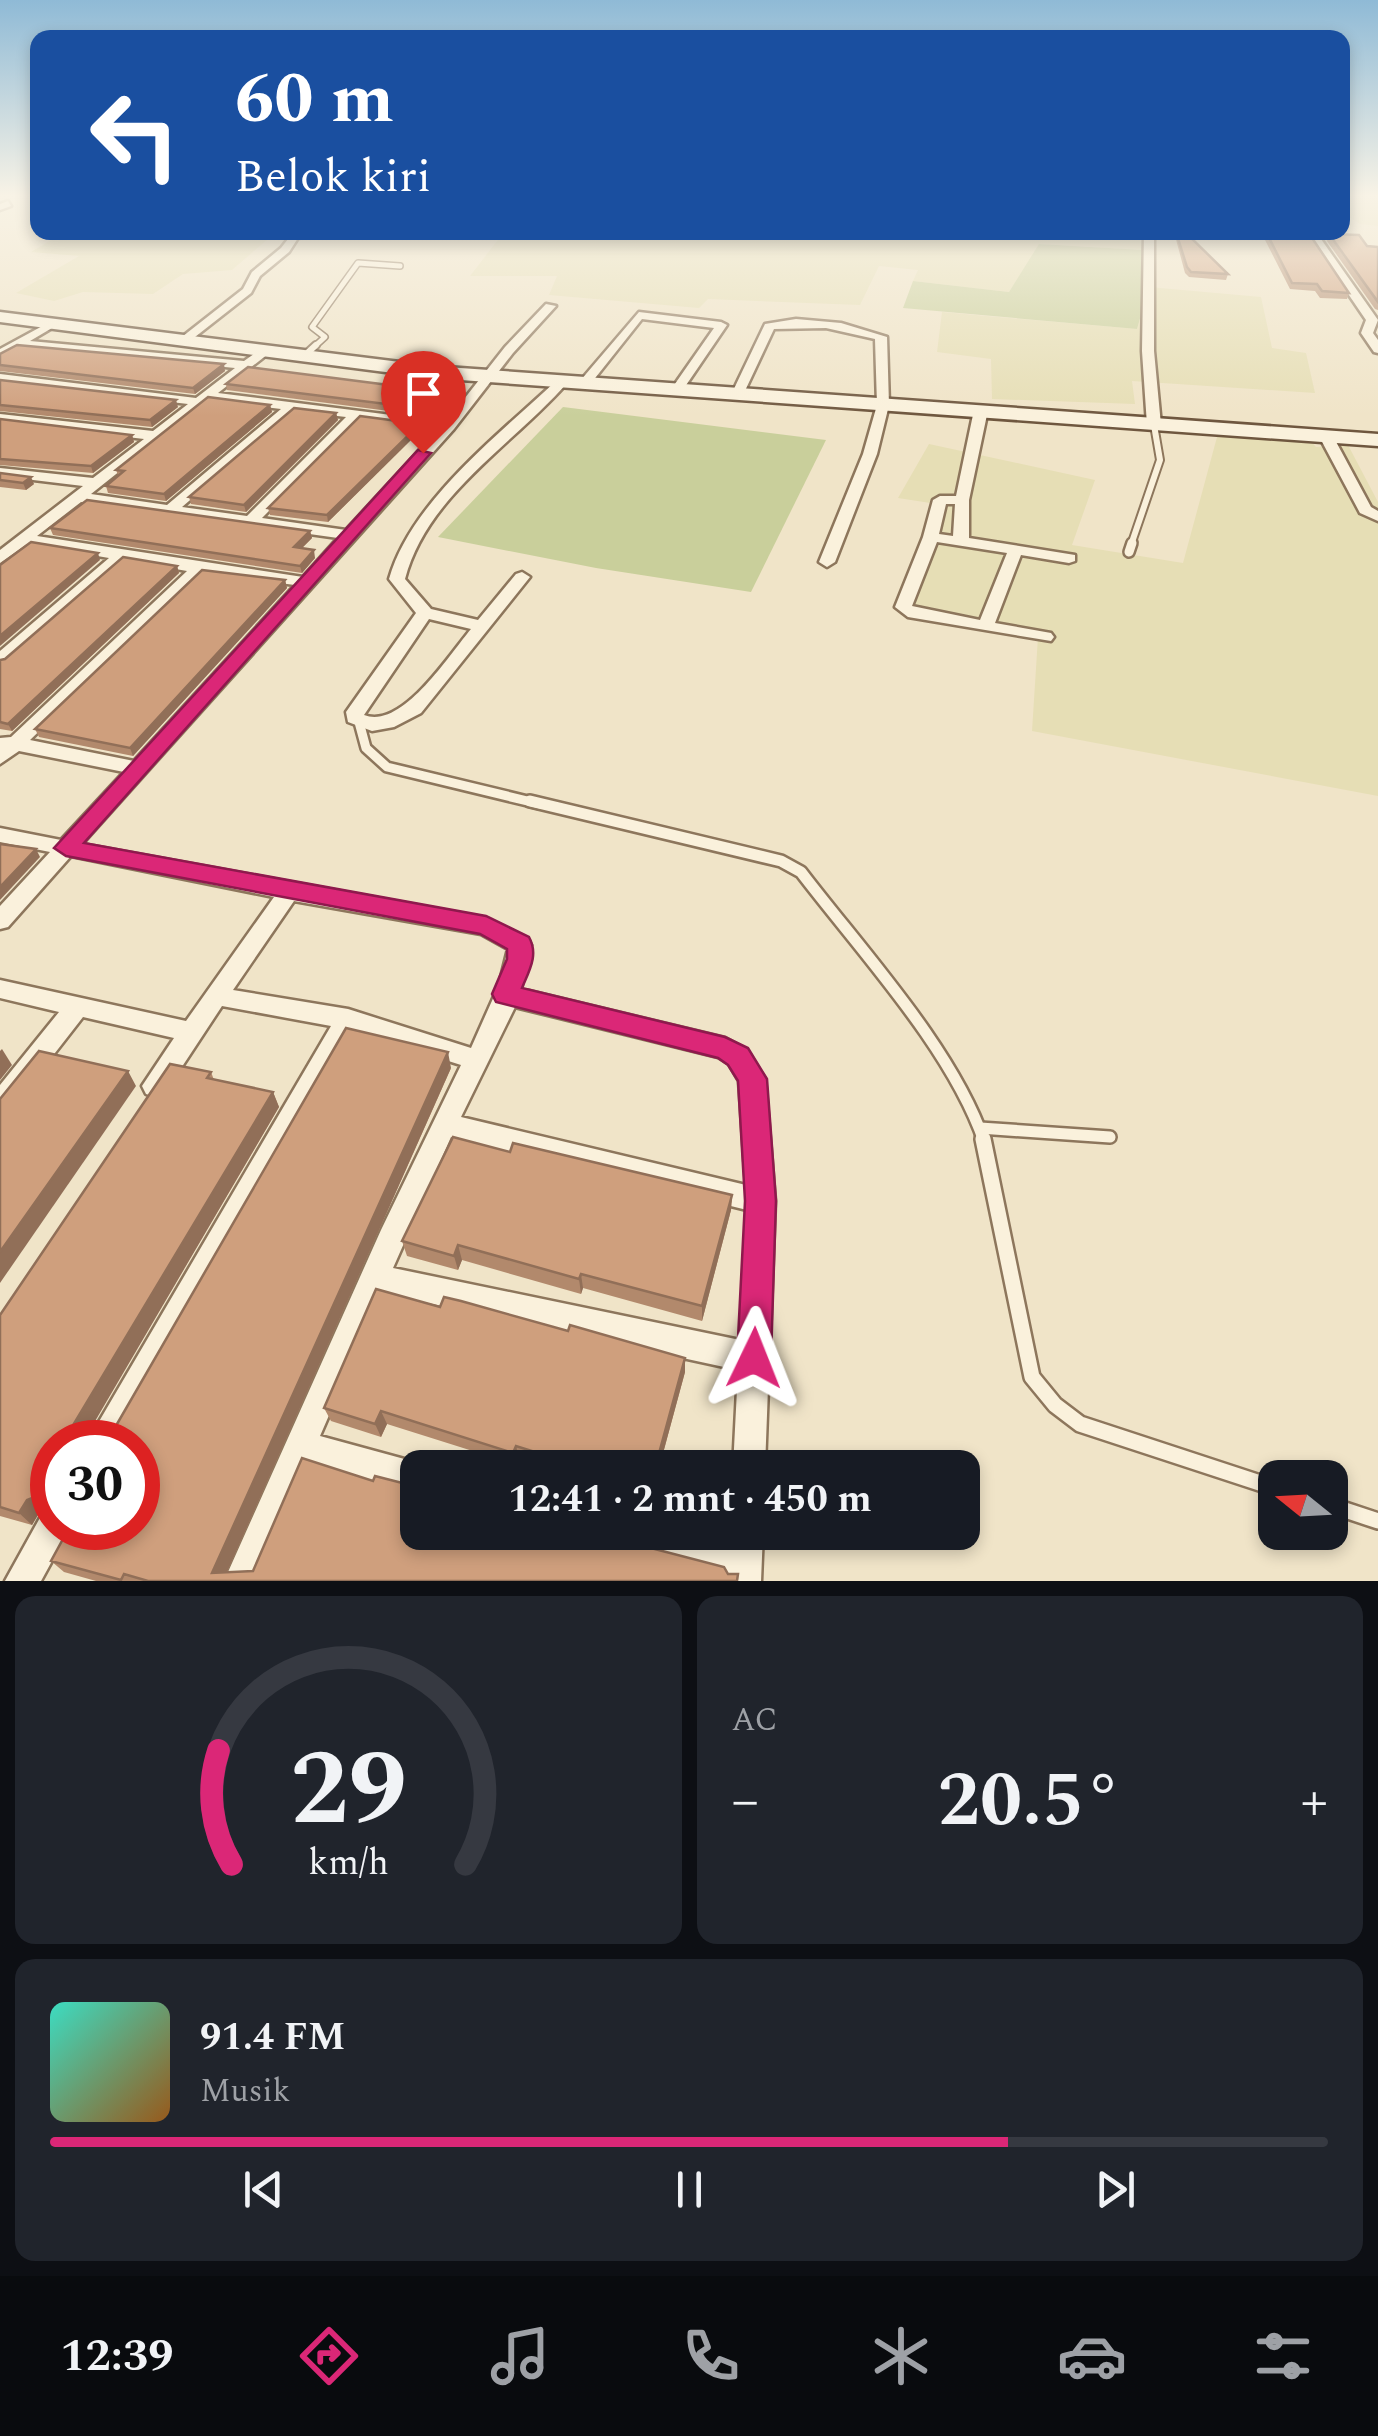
<!DOCTYPE html>
<html lang="id">
<meta charset="utf-8">
<style>
body{margin:0;font-family:Spectral,serif;background:#20242c;color:#f1f3f6;height:100vh;display:flex;flex-direction:column;font-size:38px;white-space:nowrap}
*{box-sizing:border-box;margin:0}
p{font-size:32px;color:#9ea1a6}
.icon{flex:none;width:55px;height:55px;fill:none;stroke:currentColor;stroke-width:2;stroke-linecap:round;stroke-linejoin:round}
.map{position:relative;height:1581px;overflow:hidden}
.side{display:flex;flex-direction:column;gap:15px;padding:15px;background:#0d0f14;flex:1}
.side>*{flex:none}
.top-card{position:absolute;left:30px;top:30px;width:1320px;height:210px;border-radius:20px;box-shadow:0 5px 15px #0003;background:#1a4fa0;color:#fff;overflow:hidden}
.needle{width:65px;rotate:288deg}
.buttons{position:absolute;left:1258px;top:1460px;display:grid;gap:20px}
.buttons a{display:grid;place-items:center;width:90px;height:90px;border-radius:20px;background:#171b24;box-shadow:0 5px 15px #0003;font-size:50px}
.speed{position:absolute;left:30px;top:1420px;display:flex;gap:20px;font-size:50px;font-weight:700;text-align:center}
.speed>*{display:grid;place-content:center;width:130px;height:130px;border-radius:50%;background:#171b24;box-shadow:0 5px 15px #0003;line-height:1}
.speed .limit{border:15px solid #d22;background:#fff;color:#111}
.pin{position:absolute;display:grid;place-items:center;width:85px;height:85px;color:#fff;margin:-102px -42px;border-radius:50% 50% 50% 0;rotate:-45deg;box-shadow:0 0 10px #0007}
.pin .icon{rotate:45deg}
.me{position:absolute;width:110px;margin:-55px;rotate:2deg;stroke-linejoin:round;filter:drop-shadow(0 0 8px #0008)}
.turn{display:flex;align-items:center;gap:35px;height:210px;padding:0 40px;font-size:45px}
.turn .icon{width:130px;height:130px;stroke-width:2.5}
.turn b{display:block;font-size:70px;line-height:85px}
.big{font-size:75px;font-weight:700;line-height:1.1}
.side .card{flex:1;display:flex;flex-direction:column;justify-content:center;gap:15px;min-width:0;padding:0 35px;border-radius:20px;background:#20242c}
.side .dial{align-items:center;gap:0}
.dial svg{height:260px;overflow:visible;fill:none;stroke:#363941;stroke-width:7;stroke-linecap:round;text-anchor:middle}
.dial text{fill:#f1f3f6;stroke:none}
.song{display:flex;align-items:center;gap:30px}
.cover{width:120px;height:120px;border-radius:15px;background:linear-gradient(135deg,hsl(170 70% 55%),hsl(30 70% 35%))}
.played{height:10px;border-radius:5px;background:linear-gradient(90deg,#db2777 75%,#363941 75%)}
.keys{display:flex;justify-content:space-around;direction:ltr}
.heat{display:flex;justify-content:space-between;align-items:center;font-size:55px;direction:ltr}
.side .tiles{flex:1;display:grid;gap:15px;grid-template-columns:1fr 1fr}
.card:last-child{grid-column:span 2}
.trip{position:absolute;left:400px;top:1450px;width:580px;height:100px;border-radius:20px;background:#171b24;box-shadow:0 5px 15px #0003;font-weight:700;line-height:100px;text-align:center}
.tab-bar{display:flex;height:160px;justify-content:space-around;align-items:center;background:#090b0e;color:#9ea1a6}
.tab-bar .icon{width:70px;height:70px}
.tab-bar .current{color:#db2777}
.tab-bar b{font-size:45px;color:#f1f3f6}
.map>svg:first-child{display:block}
.farmland{fill:#e6deb5}
.green{fill:#c9cf9b}
.lines{fill:none;stroke-linecap:round;stroke-linejoin:round}
.lane-far4-casing{stroke:#8d765c;stroke-width:8}
.lane-far3-casing{stroke:#8d765c;stroke-width:10}
.lane-far2-casing{stroke:#8d765c;stroke-width:14}
.lane-far1-casing{stroke:#8d765c;stroke-width:16}
.lane-casing{stroke:#8d765c;stroke-width:20}
.street-casing{stroke:#8d765c;stroke-width:5}
.secondary-casing{stroke:#6f573f;stroke-width:5}
.lane-far4{stroke:#faf1dc;stroke-width:5}
.lane-far3{stroke:#faf1dc;stroke-width:6}
.lane-far2{stroke:#faf1dc;stroke-width:9}
.lane-far1{stroke:#faf1dc;stroke-width:11}
.lane{stroke:#faf1dc;stroke-width:15}
.street{fill:#faf1dc;fill-rule:evenodd}
.secondary{fill:#faf1dc;fill-rule:evenodd}
.wall{fill:#b2896c}
.shaded-wall{fill:#916f58}
.building{fill:#cf9f7d;stroke:#916f58;stroke-width:2.5}
.route{fill:#db2777;stroke:#8e194d;stroke-width:2.5}
</style>
<div class="map">
<svg width="1378" height="1581" viewBox="0 0 1378 1581">
<rect width="100%" height="100%" fill="#f0e4c8"/>
<g class="farmland">
<polygon points="1343,194 1378,194 1378,226 1360,224 1343,213"/>
<polygon points="504,232 1138,232 1143,250 1040,244 1009,292 913,281 918,270 879,266 860,305 708,299 699,308 549,295 557,276 470,276"/>
<polygon points="63,233 63,232 275,233 232,270 183,274 153,294 83,292 54,301 16,293 79,256 31,252"/>
<polygon points="1149,287 1261,297 1272,348 1306,353 1315,393 1132,381 1135,404 992,399 991,359 937,352 942,312 1137,329"/>
<polygon points="1220,426 1301,430 1316,447 1348,445 1378,502 1378,796 1032,731 1038,637 912,617 937,504 898,498 929,444 1095,480 1072,545 1183,563"/>
</g>
<g class="green">
<polygon points="1039,244 1143,250 1149,287 1137,329 903,308 913,281 1009,292"/>
<polygon points="563,407 826,440 751,592 596,568 438,537"/>
</g>
<g class="lines">
<g class="lane-far4-casing">
<g id="lane-far4">
<polyline points="1187,232 1238,232"/>
<polyline points="314,347 325,337 312,327 358,263 400,266"/>
</g>
</g>
<g class="lane-far3-casing">
<g id="lane-far3">
<polyline points="304,356 316,345"/>
<polyline points="1131,545 1160,460 1154,425"/>
</g>
</g>
<g class="lane-far2-casing">
<g id="lane-far2">
<polyline points="1129,552 1132,543"/>
<polyline points="359,722 366,748 387,767 540,804"/>
</g>
</g>
<g class="lane-far1-casing">
<g id="lane-far1">
<path d="M 530,801 L 781,861 L 801,872 C 862,952 952,1048 984,1141"/>
<polyline points="980,1128 1110,1137"/>
</g>
</g>
<g class="lane-casing">
<g id="lane">
<polyline points="983,1139 1032,1377 1055,1405 1080,1424 1275,1488"/>
<polyline points="1330,1505 1378,1521"/>
</g>
</g>
<g class="street-casing">
<g id="street">
<polygon points="8,201 11,206 0,210 0,204"/>
<polygon points="325,232 298,238 289,252 260,276 251,293 186,344 178,344 178,340 243,289 252,272 281,248 292,234"/>
<polygon points="1144,232 1154,232 1154,351 1161,425 1154,429 1147,425 1142,351"/>
<polygon points="1306,232 1316,232 1378,320 1373,333 1378,340 1378,353 1374,352 1361,333 1366,320"/>
<path d="M 546,304 L 556,306 L 513,353 L 454,429 L 82,844 L 486,918 L 528,939 L 531,945 L 521,989 L 725,1038 L 747,1050 L 765,1079 L 775,1201 L 765,1468 L 733,1468 L 738,1370 L 382,1293 L 320,1436 L 430,1466 L 418,1468 L 418,1494 L 308,1465 L 258,1581 L 224,1581 L 381,1230 L 461,1065 L 354,1031 L 120,1442 L 87,1442 L 331,1026 L 222,1006 L 164,1094 L 155,1097 L 146,1094 L 142,1086 L 174,1038 L 83,1017 L 9,1112 L 0,1115 L 0,1085 L 59,1012 L 0,998 L 0,980 L 186,1021 L 274,897 L 71,856 L 8,927 L 0,929 L 0,906 L 50,852 L 0,842 L 0,828 L 61,840 L 124,772 L 19,751 L 0,764 L 0,738 L 11,737 L 187,571 L 124,560 L 6,664 L 0,665 L 0,651 L 109,558 L 27,544 L 0,563 L 0,550 L 83,486 L 0,476 L 0,468 L 93,478 L 144,439 L 0,422 L 0,414 L 153,431 L 188,404 L 0,382 L 0,374 L 196,398 L 235,368 L 20,347 L 0,358 L 0,349 L 48,323 L 54,326 L 52,328 L 30,341 L 244,361 L 264,347 L 270,351 L 268,354 L 218,393 L 446,422 L 505,347 ZM 209,400 L 281,409 L 167,505 L 91,494 ZM 294,411 L 346,417 L 247,516 L 182,507 ZM 360,419 L 439,429 L 346,530 L 262,518 ZM 81,502 L 338,538 L 303,577 L 37,536 ZM 203,573 L 295,585 L 134,761 L 30,740 ZM 294,901 L 481,934 L 508,949 L 499,985 L 471,1048 L 348,1009 L 233,990 ZM 515,1007 L 718,1057 L 729,1064 L 739,1081 L 746,1185 L 461,1117 ZM 451,1137 L 747,1210 L 740,1340 L 393,1268 Z"/>
<polygon points="639,312 721,322 727,325 680,394 670,391 714,328 642,319 588,387 580,387 580,381"/>
<polygon points="796,319 841,323 887,337 889,405 877,454 835,562 827,567 819,562 863,454 877,405 875,339 826,328 774,329 743,395 732,398 731,395 765,324"/>
<path d="M 558,379 L 568,382 C 514,444 427,495 405,579 L 431,609 L 478,620 L 516,574 L 522,572 L 530,577 L 421,713 L 394,727 L 372,731 L 348,722 L 346,712 L 416,613 L 389,579 C 411,501 500,434 558,379 ZM 429,619 L 471,629 C 449,655 402,730 364,715 Z"/>
<path d="M 981,406 L 988,410 L 969,500 L 969,538 L 1075,555 L 1075,561 L 1069,563 L 1021,555 L 995,623 L 1051,633 L 1054,637 L 1051,641 L 908,617 L 895,607 L 923,537 L 933,500 L 940,496 L 956,496 L 974,410 ZM 946,504 L 955,504 L 953,536 L 939,534 ZM 937,542 L 1007,553 L 980,620 L 912,606 Z"/>
<polygon points="1322,435 1334,438 1371,507 1378,511 1378,521 1360,513 1320,438"/>
<polygon points="52,1511 52,1528 70,1528 41,1581 5,1581 41,1516"/>
<polygon points="609,1532 693,1532 729,1542 729,1532 763,1532 761,1581 727,1581 727,1575 626,1549 614,1544"/>
</g>
</g>
<g class="secondary-casing">
<polygon id="secondary" points="0,312 432,366 1378,434 1378,446 432,378 0,322"/>
</g>
<use href="#lane-far4" class="lane-far4"/>
<use href="#lane-far3" class="lane-far3"/>
<use href="#lane-far2" class="lane-far2"/>
<use href="#lane-far1" class="lane-far1"/>
<use href="#lane" class="lane"/>
<use href="#street" class="street"/>
<use href="#secondary" class="secondary"/>
</g>
<g class="wall">
<polygon points="1174,232 1185,232 1228,274 1226,280 1189,277 1185,273"/>
<polygon points="1258,232 1308,232 1349,293 1347,299 1320,298 1315,291 1290,289 1263,236"/>
<polygon points="1329,234 1367,246 1378,247 1378,310 1375,309 1327,241"/>
<polygon points="0,354 225,371 195,394 0,371"/>
<polygon points="0,380 178,407 152,427 0,411"/>
<polygon points="226,384 452,400 435,417 227,390"/>
<polygon points="270,405 272,412 166,501 108,493 106,486 118,475 116,470"/>
<polygon points="336,413 338,420 246,512 191,504 189,497"/>
<polygon points="0,419 132,435 134,442 93,473 0,465"/>
<polygon points="421,430 328,522 270,515 268,508"/>
<polygon points="0,473 34,484 26,490 0,487"/>
<polygon points="50,528 310,531 312,538 301,549 315,558 302,573 53,535"/>
<polygon points="177,566 179,573 12,731 0,729 0,660 5,659"/>
<polygon points="285,580 287,588 133,756 39,737 35,729"/>
<polygon points="451,1068 227,1572 253,1571 418,1532 624,1541 728,1574 737,1581 96,1581 64,1572 51,1561 66,1532 62,1528 138,1528 52,1442 52,1521 43,1511 39,1513 32,1525 0,1516 0,1315 211,1072 214,1080 273,1092 279,1107 88,1432 113,1431"/>
<polygon points="510,1152 732,1195 731,1210 702,1321 583,1288 581,1294 462,1260 458,1270 407,1256 402,1241"/>
<polygon points="440,1307 685,1372 659,1468 548,1468 519,1458 517,1465 387,1424 381,1437 331,1421 324,1408"/>
</g>
<g class="shaded-wall">
<polygon points="224,364 225,371 195,394 193,388"/>
<polygon points="451,393 452,400 435,417 434,410"/>
<polygon points="176,400 178,407 152,427 150,420"/>
<polygon points="270,405 272,412 166,501 164,494"/>
<polygon points="336,413 338,420 246,512 244,505"/>
<polygon points="420,424 421,430 328,522 327,515"/>
<polygon points="132,435 134,442 93,473 91,466"/>
<polygon points="31,477 34,484 26,490 23,483"/>
<polygon points="310,531 312,538 295,555 294,547"/>
<polygon points="314,550 315,558 302,573 300,566"/>
<polygon points="98,553 100,560 0,646 0,636"/>
<polygon points="177,566 179,573 12,731 8,724"/>
<polygon points="285,580 287,588 133,756 130,748"/>
<polygon points="36,849 40,857 0,900 0,887"/>
<polygon points="2,1049 12,1065 0,1080 0,1051"/>
<polygon points="448,1052 451,1068 223,1581 212,1573"/>
<polygon points="128,1071 136,1086 0,1283 0,1252"/>
<polygon points="273,1092 279,1107 84,1440 76,1433 72,1427"/>
<polygon points="732,1195 731,1210 702,1321 702,1306"/>
<polygon points="458,1245 462,1260 458,1270 454,1256"/>
<polygon points="581,1274 583,1288 581,1294 579,1279"/>
<polygon points="685,1358 685,1372 659,1468 655,1468"/>
<polygon points="381,1411 387,1424 381,1437 375,1424"/>
<polygon points="516,1446 519,1458 517,1465 513,1453"/>
<polygon points="40,1495 52,1508 39,1513 32,1525 19,1513 27,1500"/>
</g>
<g class="building">
<polygon points="1176,232 1185,232 1228,274 1191,272 1187,267"/>
<polygon points="1266,232 1308,232 1349,293 1322,291 1317,284 1292,283"/>
<polygon points="1329,234 1359,235 1367,246 1378,247 1378,302"/>
<polygon points="17,345 224,364 193,388 0,365 0,354"/>
<polygon points="248,367 451,393 434,410 226,384"/>
<polygon points="0,380 176,400 150,420 0,405"/>
<polygon points="208,397 270,405 164,494 106,486 124,471 116,470"/>
<polygon points="294,408 336,413 244,505 189,497"/>
<polygon points="360,416 420,424 327,515 268,508"/>
<polygon points="0,419 132,435 91,466 0,459"/>
<polygon points="0,473 31,477 23,483 0,480"/>
<polygon points="87,500 310,531 294,547 314,550 300,566 50,528"/>
<polygon points="31,542 98,553 0,636 0,565"/>
<polygon points="123,557 177,566 8,724 0,722 0,660 5,659"/>
<polygon points="202,570 285,580 130,748 35,729"/>
<polygon points="0,844 36,849 0,887"/>
<polygon points="346,1028 448,1052 212,1573 253,1571 302,1458 373,1481 375,1476 418,1487 418,1532 585,1532 593,1535 594,1532 603,1532 624,1541 724,1567 728,1574 738,1574 737,1581 148,1581 124,1574 121,1580 51,1561 69,1528 138,1528 138,1442 52,1442 52,1513 43,1512 40,1495 27,1500 19,1513 0,1507 0,1315 170,1064 211,1072 207,1078 273,1092 72,1427 76,1433 113,1431"/>
<polygon points="39,1051 128,1071 0,1252 0,1099"/>
<polygon points="453,1137 510,1152 513,1143 732,1195 702,1306 581,1274 579,1279 458,1245 454,1256 402,1241"/>
<polygon points="376,1289 440,1307 444,1297 461,1301 568,1331 570,1325 685,1358 655,1468 586,1468 516,1446 513,1453 381,1411 375,1424 324,1408"/>
</g>
<linearGradient id="sky" x2="0" y2="1"><stop stop-color="#8fbad6"/><stop offset="0.47" stop-color="#f8f3e6"/><stop offset="1" stop-color="#f8f3e6" stop-opacity="0"/></linearGradient>
<rect width="1378" height="416" fill="url(#sky)"/>
<path class="route" d="M 418,450 L 431,453 L 84,843 L 486,916 L 529,937 C 539,955 529,971 522,988 L 725,1037 L 748,1048 L 767,1079 L 776,1201 L 771,1358 L 766,1370 L 754,1376 L 742,1370 L 737,1358 L 745,1201 L 738,1081 L 728,1065 L 718,1058 L 496,1002 L 492,994 L 507,959 L 507,949 L 480,934 L 66,856 L 54,848 Z"/>
</svg>
<div class="buttons">
<a><svg class="needle" viewBox="-14 -14 28 28"><path d="M0-13l5 13h-10z" fill="#e53935"/><path d="M0 13l5-13h-10z" fill="#9ea1a6"/></svg></a>
</div>
<div class="speed"><div class="limit">30</div></div>
<div class="pin" style="left:423px;top:453px;background:#d93025"><svg class="icon" aria-label="arrive" viewBox="0 0 24 24"><path d="M6 21V4h12l-3 4 3 4H6"/></svg></div>
<svg class="me" style="left:754px;top:1358px" viewBox="-20 -20 40 40"><path d="M0-17L14 15 0 8-14 15z" fill="#db2777" stroke="#fff" stroke-width="4"/></svg>
<div class="trip">12:41 · 2 mnt · 450 m</div>
<div class="top-card">
<div class="turn"><svg class="icon" aria-label="left" viewBox="0 0 24 24"><path d="M17 20v-9H6M10 6l-5 5 5 5"/></svg><div><b>60 m</b>Belok kiri</div></div>
</div>
</div>
<section class="side">
<div class="tiles">
<div class="card dial"><svg viewBox="0 0 100 80">
<path d="M14 69A42 42 0 1 1 86 69"/>
<path d="M14 69A42 42 0 0 1 10 34" stroke="#db2777"/>
<text x="50" y="56" font-size="32" font-weight="700">29</text>
<text x="50" y="72" font-size="11">km/h</text>
</svg></div>
<div class="card"><p>AC</p>
<div class="heat"><a>−</a><b class="big">20.5°</b><a>+</a></div>
</div>
<div class="card">
<div class="song"><i class="cover"></i><div><b>91.4 FM</b><p>Musik</p></div></div>
<div class="played"></div>
<div class="keys"><svg class="icon" aria-label="previous" viewBox="0 0 24 24"><path d="M18 5L8 12l10 7zM5 5v14"/></svg><svg class="icon" aria-label="pause" viewBox="0 0 24 24"><path d="M8 5v14M16 5v14"/></svg><svg class="icon" aria-label="next" viewBox="0 0 24 24"><path d="M6 5l10 7-10 7zM19 5v14"/></svg></div>
</div>
</div>
</section>
<nav class="tab-bar">
<b>12:39</b>
<svg class="icon current" aria-label="directions" viewBox="0 0 24 24"><path d="M12 3l9 9-9 9-9-9zM9 14v-3h6M13 9l2 2-2 2"/></svg>
<svg class="icon" aria-label="music" viewBox="0 0 24 24"><path d="M9 18V5l10-2v13"/><circle cx="6" cy="18" r="3"/><circle cx="16" cy="16" r="3"/></svg>
<svg class="icon" aria-label="phone" viewBox="0 0 24 24"><path d="M5 4h4l2 5-3 2q2 4 5 5l2-3 5 2v4C11 20 4 13 5 4z"/></svg>
<svg class="icon" aria-label="climate" viewBox="0 0 24 24"><path d="M12 3v18M4 7l16 10M4 17L20 7"/></svg>
<svg class="icon" aria-label="car" viewBox="0 0 24 24"><path d="M5 17H2v-5l4-1 3-4h7l3 4 3 1v5h-3M9 17h6M6 11h13"/><circle cx="7" cy="17" r="2"/><circle cx="17" cy="17" r="2"/></svg>
<svg class="icon" aria-label="filters" viewBox="0 0 24 24"><path d="M4 7h16M4 17h16"/><circle cx="9" cy="7" r="2"/><circle cx="15" cy="17" r="2"/></svg>
</nav>
